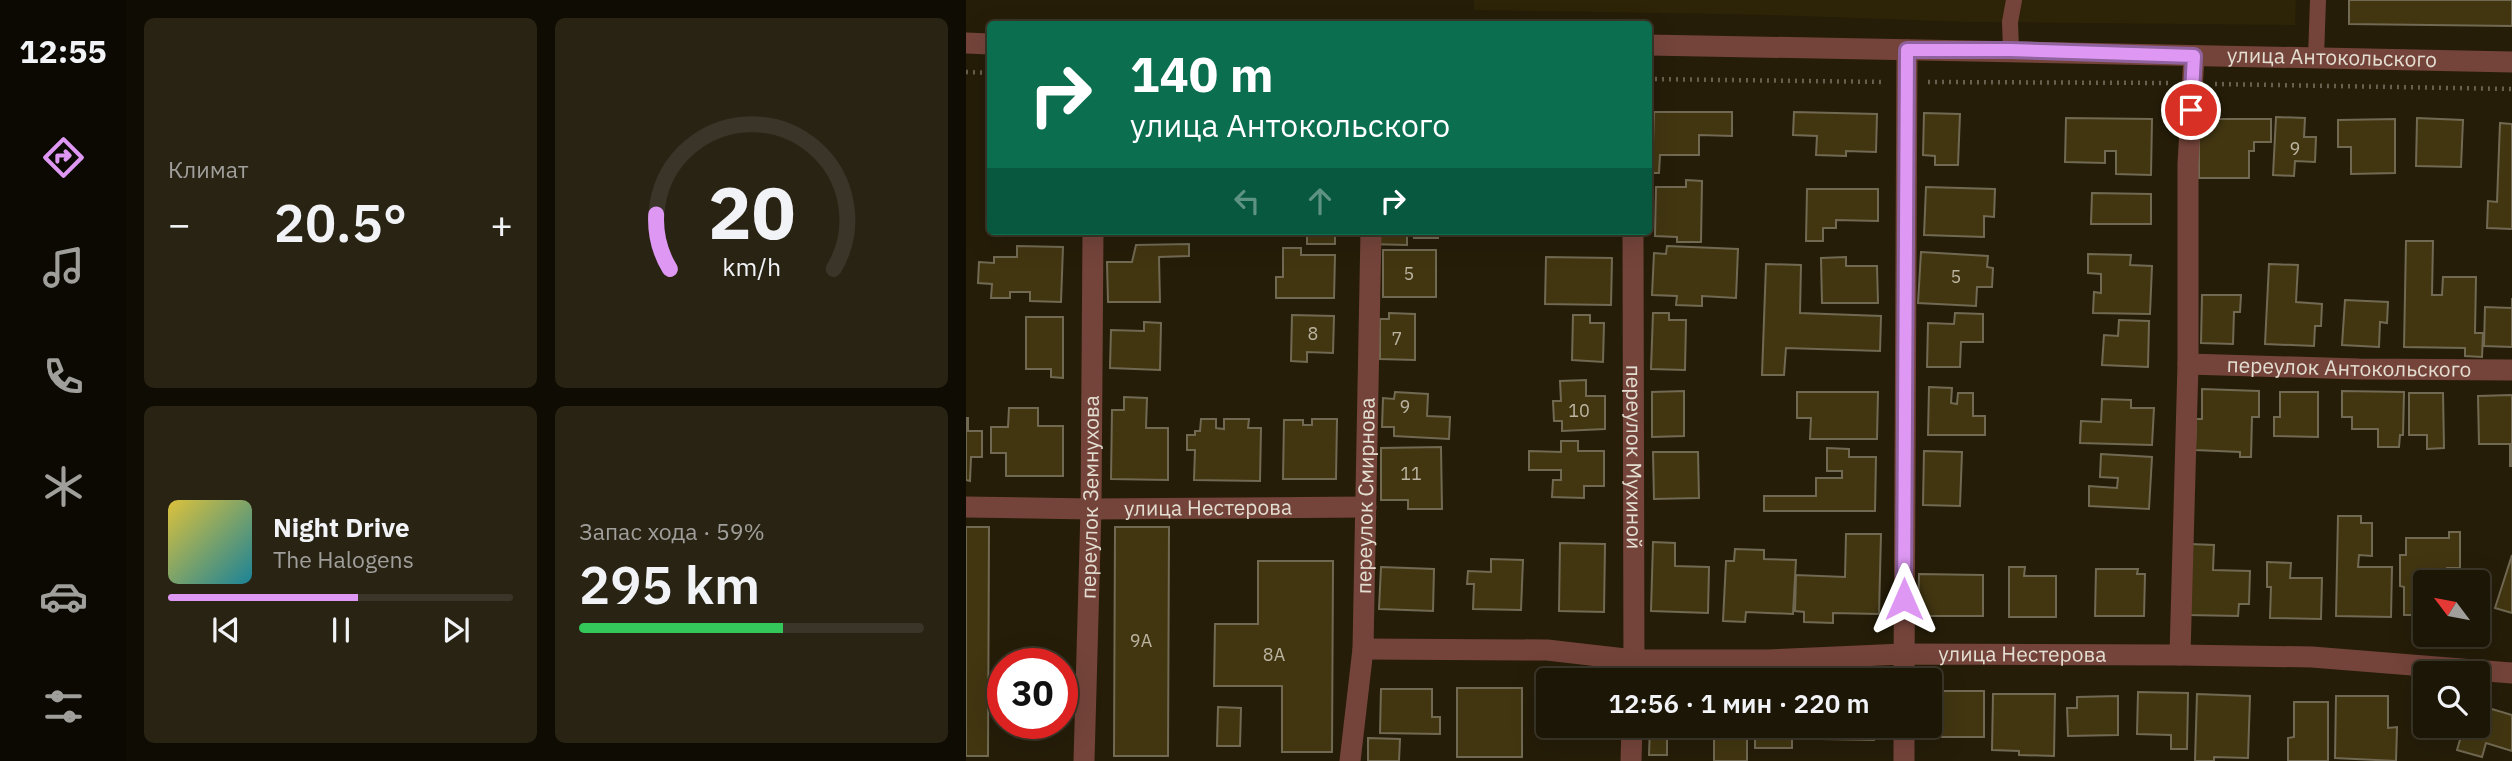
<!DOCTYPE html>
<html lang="ru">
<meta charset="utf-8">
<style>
body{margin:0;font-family:"IBM Plex Sans",sans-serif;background:#292314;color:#f1f3f6;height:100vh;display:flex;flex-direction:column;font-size:26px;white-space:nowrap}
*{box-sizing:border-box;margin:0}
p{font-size:23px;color:#a09f9b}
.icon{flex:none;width:38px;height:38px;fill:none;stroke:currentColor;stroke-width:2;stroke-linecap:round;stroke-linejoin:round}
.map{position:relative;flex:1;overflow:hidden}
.panel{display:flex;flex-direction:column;gap:18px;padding:18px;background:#0f0c03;width:840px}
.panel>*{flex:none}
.guide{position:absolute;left:21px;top:21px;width:665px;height:214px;border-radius:7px;box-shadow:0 7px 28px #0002,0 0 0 2px #3a3528;background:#0b6e4f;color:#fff;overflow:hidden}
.needle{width:46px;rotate:302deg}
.buttons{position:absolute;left:1447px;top:570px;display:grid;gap:14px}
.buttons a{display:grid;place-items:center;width:77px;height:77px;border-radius:7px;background:#1c1606;box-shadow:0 7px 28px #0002,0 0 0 2px #3a3528;font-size:35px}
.speed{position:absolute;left:21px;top:648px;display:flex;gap:14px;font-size:35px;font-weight:700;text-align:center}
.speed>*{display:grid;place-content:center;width:91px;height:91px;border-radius:50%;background:#1c1606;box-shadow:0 7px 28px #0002,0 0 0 2px #3a3528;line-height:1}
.speed .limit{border:10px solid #d22;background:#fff;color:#111}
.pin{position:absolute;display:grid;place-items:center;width:60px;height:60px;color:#fff;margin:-30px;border:4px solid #fff;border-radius:50%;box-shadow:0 2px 7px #0007}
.me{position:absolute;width:77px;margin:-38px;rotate:0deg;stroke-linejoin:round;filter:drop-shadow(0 0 5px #0008)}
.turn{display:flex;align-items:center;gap:24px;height:147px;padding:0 28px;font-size:32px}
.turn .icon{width:91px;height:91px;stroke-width:2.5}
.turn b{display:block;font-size:49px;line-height:60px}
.lanes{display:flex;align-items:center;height:66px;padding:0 28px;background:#0003;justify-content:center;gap:35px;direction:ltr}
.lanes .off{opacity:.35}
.big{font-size:52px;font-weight:600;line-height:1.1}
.panel .widget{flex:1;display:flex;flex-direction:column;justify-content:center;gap:10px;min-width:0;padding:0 24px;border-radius:10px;background:#292314}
.panel .dial{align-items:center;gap:0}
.dial svg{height:182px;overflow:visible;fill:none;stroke:#3a3528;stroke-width:7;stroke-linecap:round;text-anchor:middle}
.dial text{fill:#f1f3f6;stroke:none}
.song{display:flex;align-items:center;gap:21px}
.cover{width:84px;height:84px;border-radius:10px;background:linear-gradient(135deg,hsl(50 70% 55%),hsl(190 70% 35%))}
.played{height:7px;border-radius:4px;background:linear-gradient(90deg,#de98f3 55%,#3a3528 55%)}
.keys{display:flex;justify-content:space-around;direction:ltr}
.heat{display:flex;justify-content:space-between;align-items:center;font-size:38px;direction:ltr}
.charge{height:10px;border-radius:5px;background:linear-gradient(90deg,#34c759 59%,#3a3528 0)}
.panel .tiles{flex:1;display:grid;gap:18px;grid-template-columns:repeat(2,1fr)}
.trip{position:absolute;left:570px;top:668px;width:406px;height:70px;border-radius:7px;background:#1c1606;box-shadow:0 7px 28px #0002,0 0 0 2px #3a3528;font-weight:600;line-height:70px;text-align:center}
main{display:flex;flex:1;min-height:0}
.tabs{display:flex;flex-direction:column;width:126px;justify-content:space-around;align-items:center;background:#0b0902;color:#a09f9b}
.tabs .icon{width:49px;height:49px}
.tabs .active{color:#de98f3}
.tabs b{font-size:32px;color:#f1f3f6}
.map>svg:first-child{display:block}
.built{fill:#2d2306}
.building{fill:#423611;stroke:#716952;stroke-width:2}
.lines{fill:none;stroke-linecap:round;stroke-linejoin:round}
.path{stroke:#68614f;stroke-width:4.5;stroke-dasharray:2 5;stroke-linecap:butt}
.lane{stroke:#74443a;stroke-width:16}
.street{stroke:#74443a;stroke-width:21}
.route-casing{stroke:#90639e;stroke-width:18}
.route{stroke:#de98f3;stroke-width:12}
.labels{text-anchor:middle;stroke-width:7;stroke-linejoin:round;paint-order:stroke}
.number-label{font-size:18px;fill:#bbb4a1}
.street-label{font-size:21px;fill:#e3ded1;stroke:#0b0802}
</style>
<main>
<nav class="tabs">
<b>12:55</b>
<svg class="icon active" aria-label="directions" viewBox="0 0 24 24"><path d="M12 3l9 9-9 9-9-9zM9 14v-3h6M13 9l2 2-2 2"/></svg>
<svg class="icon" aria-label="music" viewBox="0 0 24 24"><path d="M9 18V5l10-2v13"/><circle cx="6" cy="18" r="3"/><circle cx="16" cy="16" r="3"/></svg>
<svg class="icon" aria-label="phone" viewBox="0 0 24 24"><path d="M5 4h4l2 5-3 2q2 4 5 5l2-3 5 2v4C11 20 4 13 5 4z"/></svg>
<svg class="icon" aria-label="climate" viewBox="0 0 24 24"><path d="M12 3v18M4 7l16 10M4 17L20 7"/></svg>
<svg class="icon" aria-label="car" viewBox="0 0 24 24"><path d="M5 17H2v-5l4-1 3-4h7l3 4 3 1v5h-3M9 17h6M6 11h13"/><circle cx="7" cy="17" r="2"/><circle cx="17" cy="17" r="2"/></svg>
<svg class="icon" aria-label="filters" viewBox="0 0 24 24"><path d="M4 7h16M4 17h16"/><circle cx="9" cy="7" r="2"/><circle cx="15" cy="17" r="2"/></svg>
</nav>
<section class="panel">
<div class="tiles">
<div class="widget"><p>Климат</p>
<div class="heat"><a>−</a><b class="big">20.5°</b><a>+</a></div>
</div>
<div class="widget dial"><svg viewBox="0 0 100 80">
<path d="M14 69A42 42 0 1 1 86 69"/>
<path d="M14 69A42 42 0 0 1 8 45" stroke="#de98f3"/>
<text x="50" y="56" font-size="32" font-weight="700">20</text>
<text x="50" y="72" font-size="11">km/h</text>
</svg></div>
<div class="widget">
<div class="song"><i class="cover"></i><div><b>Night Drive</b><p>The Halogens</p></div></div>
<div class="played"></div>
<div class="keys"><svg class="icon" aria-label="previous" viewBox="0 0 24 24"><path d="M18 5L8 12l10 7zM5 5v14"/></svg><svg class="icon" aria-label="pause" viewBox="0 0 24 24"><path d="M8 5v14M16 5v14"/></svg><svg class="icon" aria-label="next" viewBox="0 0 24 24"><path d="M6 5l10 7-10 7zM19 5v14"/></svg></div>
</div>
<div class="widget"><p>Запас хода · 59%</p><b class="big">295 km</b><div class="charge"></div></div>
</div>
</section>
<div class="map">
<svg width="1546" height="761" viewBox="0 0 1546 761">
<rect width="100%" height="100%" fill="#251d08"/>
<polygon class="built" points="508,0 1330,0 1329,25 1003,22 807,15 508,10"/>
<g class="building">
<polygon points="1383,0 1546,0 1546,26 1383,24"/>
<polygon points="688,112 766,112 766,136 733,135 733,155 694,155 693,173 682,173 682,143 687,143"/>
<polygon points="828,112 911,114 910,152 880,151 880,156 850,155 851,136 827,135"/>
<polygon points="958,113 994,114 992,165 969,165 969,156 957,155"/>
<polygon points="1310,117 1339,118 1338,137 1350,137 1349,162 1329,161 1328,176 1307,175"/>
<polygon points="1100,118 1186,119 1185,175 1150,174 1150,151 1139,151 1139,163 1099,162"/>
<polygon points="1451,118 1497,120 1495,167 1450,166"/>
<polygon points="1233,119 1305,119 1305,142 1288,142 1288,151 1283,151 1283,178 1233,178"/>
<polygon points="1429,119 1429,173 1385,174 1385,147 1372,147 1372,120"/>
<polygon points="1534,123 1546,124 1546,229 1521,228 1522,201 1531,202"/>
<polygon points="720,180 736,181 735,242 711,242 711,237 689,236 690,187 720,187"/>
<polygon points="960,187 1029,189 1028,217 1018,216 1018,237 958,235"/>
<polygon points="841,189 912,189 912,221 870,220 870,228 857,228 857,241 840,241"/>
<polygon points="1126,193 1185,194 1185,224 1125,224"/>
<rect x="341" y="231" width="28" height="13"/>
<polygon points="404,231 472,231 472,238 448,238 447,232 441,232 441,245 403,244"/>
<polygon points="1440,241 1467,241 1466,295 1476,295 1477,277 1510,277 1509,333 1517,333 1516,357 1499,356 1499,348 1438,347"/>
<polygon points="223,244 223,256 193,257 194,302 142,302 141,262 166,262 170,245"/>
<polygon points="51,246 97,247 95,302 64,301 64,292 44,292 44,298 25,298 26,284 12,283 13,262 28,263 28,257 51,257"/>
<polygon points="701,246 772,249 770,298 736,296 736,306 710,305 711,296 686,295 688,253 700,254"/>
<polygon points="317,248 335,248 335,255 369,255 368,298 310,298 310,277 317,277"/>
<rect x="417" y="250" width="53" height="47"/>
<polygon points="955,252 1022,256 1021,267 1027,268 1026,287 1011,287 1010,306 952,303"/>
<polygon points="1122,254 1165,255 1164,265 1186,266 1184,314 1127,313 1128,292 1135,293 1135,274 1122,273"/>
<polygon points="580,257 646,258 645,305 579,304"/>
<polygon points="880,257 880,266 911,266 912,303 856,303 855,258"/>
<polygon points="800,264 835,265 834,313 915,316 914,351 820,348 818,375 796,375"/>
<polygon points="1303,264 1332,265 1330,302 1356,304 1355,326 1349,326 1348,346 1299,344"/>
<polygon points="1236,295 1275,295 1274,312 1268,312 1267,344 1235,343"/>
<polygon points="1546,298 1546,347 1518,346 1519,307 1546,308"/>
<polygon points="1379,300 1422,302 1421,323 1414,322 1413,347 1376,345"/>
<polygon points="423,313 449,314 449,360 414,359 414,319 423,319"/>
<polygon points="687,313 703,313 703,320 720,320 719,370 685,369"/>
<polygon points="989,313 1017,314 1017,342 995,342 994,367 961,367 962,323 988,324"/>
<polygon points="326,315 368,316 367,353 341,352 341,362 325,361"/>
<polygon points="607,315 624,315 624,323 638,323 637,362 606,360"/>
<polygon points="60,317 97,317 97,378 85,377 85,369 60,369"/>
<polygon points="1153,320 1183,321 1182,367 1136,365 1138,335 1152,336"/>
<polygon points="178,322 195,323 194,370 144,368 145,330 178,331"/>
<polygon points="620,380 620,396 639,396 639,429 596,431 596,421 588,421 587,401 595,401 594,381"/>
<polygon points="963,387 986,388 985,403 991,404 992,393 1007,393 1007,416 1019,416 1019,435 962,435"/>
<polygon points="1236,389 1293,391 1293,417 1286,417 1285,457 1274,457 1274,452 1229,450 1230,419 1236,419"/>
<polygon points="718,391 718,436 686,437 686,392"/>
<polygon points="1376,391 1438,392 1437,435 1434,435 1433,447 1412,447 1412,429 1386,429 1386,417 1376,417"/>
<polygon points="429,392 462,394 461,416 484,417 483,439 428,436 428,427 416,427 417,398 428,399"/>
<polygon points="831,392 912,392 911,439 844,439 845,418 831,418"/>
<polygon points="1314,392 1352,392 1352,437 1308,436 1308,417 1314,417"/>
<polygon points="1443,393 1477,393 1478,448 1461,449 1461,435 1443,435"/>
<polygon points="1546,395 1546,466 1544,466 1544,444 1513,444 1512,396"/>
<polygon points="158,397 181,398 180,428 202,428 202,480 145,479 146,410 158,410"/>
<polygon points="1136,399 1165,400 1165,408 1188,408 1186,445 1114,443 1115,421 1135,422"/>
<polygon points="43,408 72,408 72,426 97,426 97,476 40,476 40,453 25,453 25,427 42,427"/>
<polygon points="0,418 2,418 2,431 16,431 16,457 5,457 4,481 0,480"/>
<polygon points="235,419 250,419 250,428 258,429 258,419 283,419 282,428 295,428 294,481 228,480 229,450 221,450 221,435 229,435 229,431 234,431"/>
<polygon points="346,419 371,419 370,479 317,479 318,420 337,420 337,425 346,425"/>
<polygon points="595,441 612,441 612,451 638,451 638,486 618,486 618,498 586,497 587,480 595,480 595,470 563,470 563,451 595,452"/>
<polygon points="475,447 476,509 442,509 442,500 415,500 415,448"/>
<polygon points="861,448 883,449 883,457 910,457 909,511 798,511 798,496 850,496 850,478 876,478 876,471 861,471"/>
<polygon points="958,451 996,452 994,506 957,505"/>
<polygon points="687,452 732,452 733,498 688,499"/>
<polygon points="1135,454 1186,457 1183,509 1123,506 1123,486 1151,488 1152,478 1134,477"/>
<polygon points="1372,516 1395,516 1395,523 1406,523 1406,556 1393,555 1392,567 1426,567 1425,617 1370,616"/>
<polygon points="0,527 23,527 22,756 0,756"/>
<polygon points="149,527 203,527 202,756 148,756"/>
<polygon points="1483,532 1494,532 1494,568 1481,568 1480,583 1460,583 1460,615 1438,615 1438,587 1434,586 1434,555 1440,555 1440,538 1483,538"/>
<polygon points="880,534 915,534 913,614 867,613 867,623 838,622 838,612 829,611 830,575 879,577"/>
<polygon points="687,542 709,543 709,566 743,567 742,613 685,611"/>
<polygon points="594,543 639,544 638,612 593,611"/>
<polygon points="1224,544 1248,545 1247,570 1284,571 1283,604 1273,604 1272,616 1222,615"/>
<polygon points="769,549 798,550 798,559 830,560 827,614 780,612 779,622 757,621 760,561 768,561"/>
<polygon points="1546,555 1546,613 1529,608"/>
<polygon points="525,559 557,560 555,610 507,609 508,584 501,584 502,571 525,572"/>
<polygon points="292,561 367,561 366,752 316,752 316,686 248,686 249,624 292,624"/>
<polygon points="1301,562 1325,563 1324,578 1356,578 1355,619 1304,618 1305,587 1301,587"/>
<polygon points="415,567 468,569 467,611 413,609"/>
<polygon points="1043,567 1059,567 1058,576 1090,576 1090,617 1043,617"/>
<polygon points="1130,569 1172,569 1171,574 1179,574 1178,616 1129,616"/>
<polygon points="953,574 1017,575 1017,616 952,616"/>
<rect x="491" y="688" width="65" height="69"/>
<polygon points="415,689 466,689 466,717 474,717 474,734 414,733"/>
<polygon points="964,691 1018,691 1018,737 955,737 956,726 964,726"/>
<polygon points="1172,692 1222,693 1221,749 1205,749 1205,735 1171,734"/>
<polygon points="1027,694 1089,694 1088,756 1053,755 1053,751 1026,750"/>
<polygon points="1231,694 1284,696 1282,758 1248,757 1248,761 1229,761"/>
<polygon points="1152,696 1152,735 1102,736 1101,708 1111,708 1111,697"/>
<polygon points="1370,696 1422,696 1422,728 1431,727 1430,761 1369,758"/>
<polygon points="1328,702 1362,702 1362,761 1322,761 1322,738 1328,737"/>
<polygon points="252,707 275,708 274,746 251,746"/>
<polygon points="1519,707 1546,715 1546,751 1520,743 1516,757 1491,750 1498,726 1512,728"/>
<polygon points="589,726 637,726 636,739 589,738"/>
<polygon points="684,726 718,726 717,735 701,735 701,755 683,755"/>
<polygon points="736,726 826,726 826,748 789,748 789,734 781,734 781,761 748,761 748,730 736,730"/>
<polygon points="855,726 908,726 908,740 855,739"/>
<polygon points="402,738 434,739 433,761 402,761"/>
</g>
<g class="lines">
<g class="path">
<polyline points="0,72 24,73"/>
<polyline points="682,79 919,82"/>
<polyline points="962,82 1206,83"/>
<polyline points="1249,84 1546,89"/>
</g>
<g class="lane">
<polyline points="1045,50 1044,22 1048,0"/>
<polyline points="1350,57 1352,0"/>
</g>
<g class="street">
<polyline points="0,43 24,44"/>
<path id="s1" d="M 682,45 C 970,51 1258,54 1546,62"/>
<path id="s2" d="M 667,231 L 668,681"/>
<path id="s3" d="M 1222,364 L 1393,369 L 1546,370"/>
<path id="s4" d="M 0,507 L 125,509 L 400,507"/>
<path id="s5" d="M 397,649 L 581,650 L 668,660 L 802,660 L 937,654 L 1214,655 L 1346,657 L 1546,673"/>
<polyline points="1214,655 1222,364 1222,164 1228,56"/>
<polyline points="938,681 941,50"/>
<polyline points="938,726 938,761"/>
<path id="s6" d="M 118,761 L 125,509 L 127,231"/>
<path id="s7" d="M 384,761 L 397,649 L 405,231"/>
<polyline points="665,761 666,726"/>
</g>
</g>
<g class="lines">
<g class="route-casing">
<polyline id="route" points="938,599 941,50 1045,50 1228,56 1225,110"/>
</g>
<use href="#route" class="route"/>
</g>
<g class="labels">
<g class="number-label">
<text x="1329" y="155">9</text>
<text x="443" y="280">5</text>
<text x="990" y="283">5</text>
<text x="347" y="340">8</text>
<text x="431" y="345">7</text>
<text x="439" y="413">9</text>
<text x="613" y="417">10</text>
<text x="445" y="480">11</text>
<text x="175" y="647">9А</text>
<text x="308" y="661">8А</text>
</g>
<g class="street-label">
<text dy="7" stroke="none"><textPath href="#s1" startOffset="684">улица Антокольского</textPath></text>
<text dy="7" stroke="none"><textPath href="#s3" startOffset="161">переулок Антокольского</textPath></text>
<text dy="7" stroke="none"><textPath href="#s2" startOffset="226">переулок Мухиной</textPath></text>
<text dy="7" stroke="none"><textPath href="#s6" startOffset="264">переулок Земнухова</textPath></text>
<text dy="7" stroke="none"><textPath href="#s7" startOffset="266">переулок Смирнова</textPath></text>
<text dy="7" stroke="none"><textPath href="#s4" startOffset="242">улица Нестерова</textPath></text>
<text dy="7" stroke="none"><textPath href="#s5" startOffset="660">улица Нестерова</textPath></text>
</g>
</g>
</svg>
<div class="buttons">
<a><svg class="needle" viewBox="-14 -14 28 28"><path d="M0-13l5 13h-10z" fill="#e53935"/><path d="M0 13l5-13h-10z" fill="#a09f9b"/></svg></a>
<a><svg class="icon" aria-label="search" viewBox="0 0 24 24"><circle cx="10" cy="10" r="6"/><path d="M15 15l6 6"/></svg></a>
</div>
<div class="speed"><div class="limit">30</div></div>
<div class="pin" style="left:1225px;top:110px;background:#d93025"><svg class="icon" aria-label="arrive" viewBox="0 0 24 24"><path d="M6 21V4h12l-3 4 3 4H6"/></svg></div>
<svg class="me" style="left:938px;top:599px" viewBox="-20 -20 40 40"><path d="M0-17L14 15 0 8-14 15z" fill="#de98f3" stroke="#fff" stroke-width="4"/></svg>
<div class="trip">12:56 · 1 мин · 220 m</div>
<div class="guide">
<div class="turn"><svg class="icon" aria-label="right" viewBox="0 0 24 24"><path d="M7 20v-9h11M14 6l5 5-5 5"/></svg><div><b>140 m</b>улица Антокольского</div></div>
<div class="lanes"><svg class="icon off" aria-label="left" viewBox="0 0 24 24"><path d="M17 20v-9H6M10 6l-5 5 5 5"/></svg><svg class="icon off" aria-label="ahead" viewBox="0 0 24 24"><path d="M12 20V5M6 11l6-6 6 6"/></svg><svg class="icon" aria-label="right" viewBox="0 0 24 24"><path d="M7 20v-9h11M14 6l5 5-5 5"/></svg></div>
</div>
</div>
</main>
